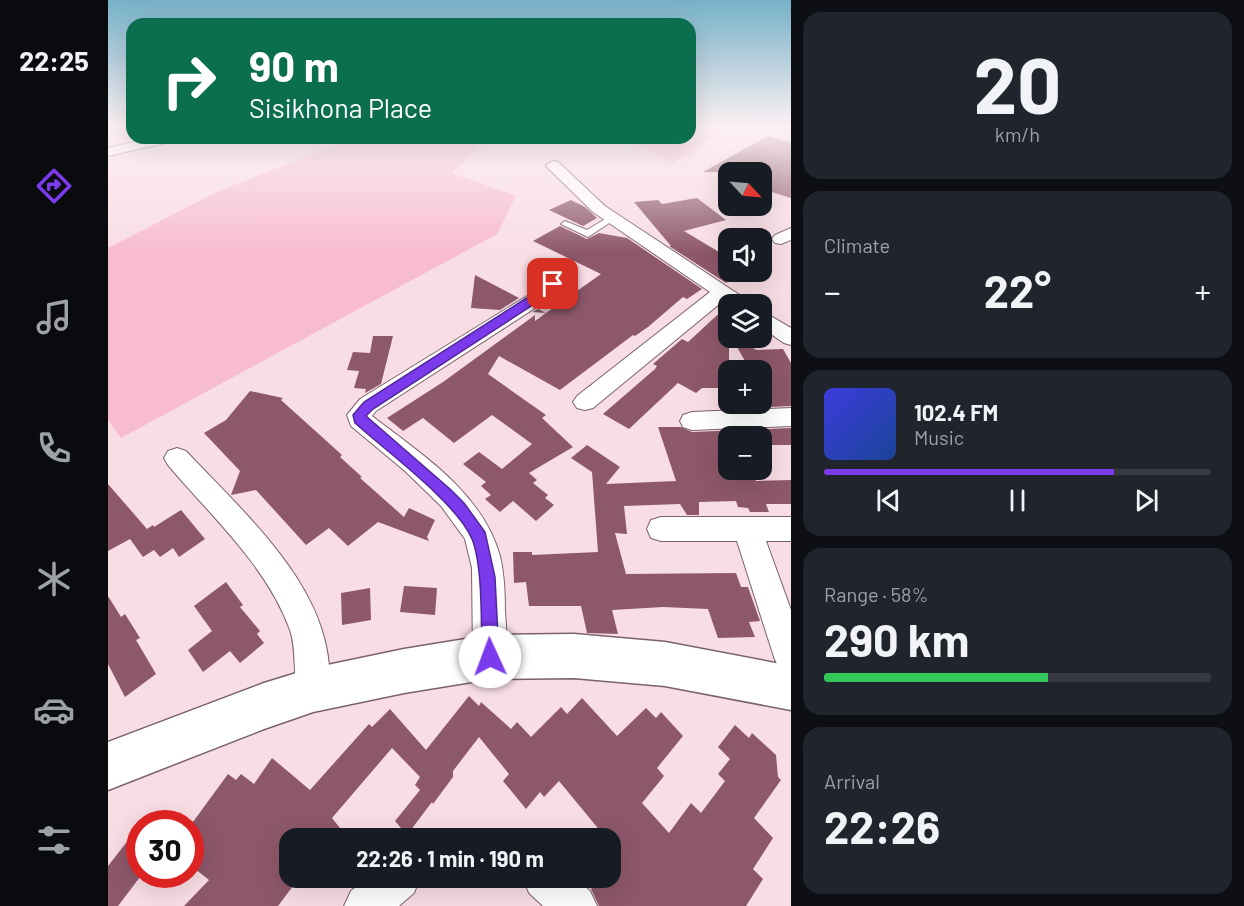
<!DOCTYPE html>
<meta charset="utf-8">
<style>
body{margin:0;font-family:Barlow,sans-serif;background:#20242c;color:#f1f3f6;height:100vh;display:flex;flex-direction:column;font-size:22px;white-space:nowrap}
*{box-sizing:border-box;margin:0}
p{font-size:20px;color:#9ea1a6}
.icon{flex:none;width:33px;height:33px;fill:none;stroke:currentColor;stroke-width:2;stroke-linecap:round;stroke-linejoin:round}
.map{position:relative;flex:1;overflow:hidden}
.sheet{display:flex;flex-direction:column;gap:12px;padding:12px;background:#0d0f14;width:453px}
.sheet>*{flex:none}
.guide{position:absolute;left:18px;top:18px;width:570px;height:126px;border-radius:18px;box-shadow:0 6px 24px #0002;background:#0b6e4f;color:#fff;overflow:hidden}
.needle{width:39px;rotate:116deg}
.tools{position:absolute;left:610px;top:162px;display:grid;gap:12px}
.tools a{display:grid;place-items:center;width:54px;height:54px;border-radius:12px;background:#171b24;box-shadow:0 6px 24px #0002;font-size:30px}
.speed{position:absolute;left:18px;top:810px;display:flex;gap:12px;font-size:30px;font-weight:700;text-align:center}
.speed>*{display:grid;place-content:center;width:78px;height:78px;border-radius:50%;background:#171b24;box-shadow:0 6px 24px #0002;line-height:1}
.speed .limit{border:9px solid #d22;background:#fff;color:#111}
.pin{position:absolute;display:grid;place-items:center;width:51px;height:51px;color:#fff;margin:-26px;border-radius:12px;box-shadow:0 3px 9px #0006}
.me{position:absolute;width:66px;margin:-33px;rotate:358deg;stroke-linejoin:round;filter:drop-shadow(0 0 4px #0008)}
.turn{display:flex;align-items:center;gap:21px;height:126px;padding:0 24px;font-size:27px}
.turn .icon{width:78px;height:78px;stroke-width:2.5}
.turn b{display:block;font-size:42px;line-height:51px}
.big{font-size:45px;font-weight:700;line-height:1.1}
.sheet .tile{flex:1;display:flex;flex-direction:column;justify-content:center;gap:9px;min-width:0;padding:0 21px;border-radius:18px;background:#20242c}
.sheet .dial{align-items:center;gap:0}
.dial b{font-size:78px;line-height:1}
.song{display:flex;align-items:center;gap:18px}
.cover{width:72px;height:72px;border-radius:9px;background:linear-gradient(135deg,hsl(240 70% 55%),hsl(220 70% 35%))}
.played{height:6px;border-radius:3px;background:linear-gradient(90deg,#7c3aed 75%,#363941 75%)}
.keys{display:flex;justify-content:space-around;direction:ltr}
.heat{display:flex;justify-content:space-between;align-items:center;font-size:33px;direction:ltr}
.charge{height:9px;border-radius:4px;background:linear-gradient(90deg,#34c759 58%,#363941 0)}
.trip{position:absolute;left:171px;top:828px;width:342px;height:60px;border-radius:18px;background:#171b24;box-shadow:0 6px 24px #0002;font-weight:700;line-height:60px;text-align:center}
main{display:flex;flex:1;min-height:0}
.menu{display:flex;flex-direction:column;width:108px;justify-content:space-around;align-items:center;background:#090b0e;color:#9ea1a6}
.menu .icon{width:42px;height:42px}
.menu .selected{color:#7c3aed}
.menu b{font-size:27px;color:#f1f3f6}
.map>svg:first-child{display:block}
.green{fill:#f7bccf}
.building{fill:#8d586a}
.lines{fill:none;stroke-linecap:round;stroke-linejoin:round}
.service-casing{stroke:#7a6269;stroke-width:2}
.minor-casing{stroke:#7a6269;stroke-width:2}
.tertiary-casing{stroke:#7a6269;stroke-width:3}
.service{fill:#fff;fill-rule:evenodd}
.minor{fill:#fff;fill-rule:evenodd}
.tertiary{fill:#fff;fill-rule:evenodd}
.route{fill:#7c3aed;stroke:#51269a;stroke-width:1.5}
</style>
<main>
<nav class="menu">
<b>22:25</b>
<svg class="icon selected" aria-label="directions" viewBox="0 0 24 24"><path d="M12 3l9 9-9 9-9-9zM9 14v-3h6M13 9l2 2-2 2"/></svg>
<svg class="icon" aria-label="music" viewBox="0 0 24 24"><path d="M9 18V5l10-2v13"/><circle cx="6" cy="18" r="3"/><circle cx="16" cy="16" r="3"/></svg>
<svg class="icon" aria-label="phone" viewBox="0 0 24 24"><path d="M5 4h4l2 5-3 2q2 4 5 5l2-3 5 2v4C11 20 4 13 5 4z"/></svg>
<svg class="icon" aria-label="climate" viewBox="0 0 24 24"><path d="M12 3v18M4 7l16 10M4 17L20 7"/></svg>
<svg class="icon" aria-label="car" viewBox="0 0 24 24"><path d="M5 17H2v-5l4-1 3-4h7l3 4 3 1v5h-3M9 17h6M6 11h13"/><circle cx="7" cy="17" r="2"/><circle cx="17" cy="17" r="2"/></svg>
<svg class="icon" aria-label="filters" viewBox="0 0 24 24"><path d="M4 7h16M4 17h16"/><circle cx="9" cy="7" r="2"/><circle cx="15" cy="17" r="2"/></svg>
</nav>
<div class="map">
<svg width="683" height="906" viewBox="0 0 683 906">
<rect width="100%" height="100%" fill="#f9dde5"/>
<g class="green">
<polygon points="582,125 625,125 565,163 515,138 582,138"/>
<polygon points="245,138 380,138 344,173 408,196 389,234 13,438 0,420 0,248 113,190"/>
</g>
<g class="building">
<polygon points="660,136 683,142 683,198 654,189 654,172 595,172"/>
<polygon points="589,198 618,220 576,231 621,258 621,272 635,272 618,283 561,246 563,246 526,202 550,200 554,204"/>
<polygon points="463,200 477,207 489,218 475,226 441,210"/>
<polygon points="452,226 479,239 491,233 519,238 594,289 579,299 575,297 540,327 527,336 525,335 452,390 391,356 380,374 438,415 434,418 465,447 421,473 429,480 425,483 440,495 437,498 446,505 428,521 405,501 392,512 377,499 383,495 373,486 378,482 355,464 371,452 394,469 424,444 384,415 346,443 315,418 295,431 279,418 335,382 427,315 427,321 438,313 425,312 430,309 438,313 493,274 425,241"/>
<polygon points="367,275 411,298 392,310 363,308"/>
<polygon points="619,306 621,307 621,388 594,388 588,393 570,383 521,429 495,414 547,369 549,366 545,364 574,339 580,342"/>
<polygon points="265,336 285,336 273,384 257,393 258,389 246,388 251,371 239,370 245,352 262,353"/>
<polygon points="624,338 649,350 675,349 683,363 683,406 662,407 654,392 654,370 642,370"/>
<polygon points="142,391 175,398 173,400 234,455 232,457 254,477 252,478 296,517 301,508 327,520 319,537 321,541 270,522 240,546 221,528 198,545 148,490 123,495 132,471 96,433 118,420"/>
<polygon points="550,427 573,427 584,432 683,428 683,445 654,445 654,436 621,436 621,470 643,470 648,481 683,480 683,504 658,504 661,512 642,512 640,508 630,507 628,501 591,502 591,515 579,515 572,504 516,506 519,534 507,533 518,574 628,573 633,587 640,587 652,621 641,622 647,637 610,638 600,609 555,607 504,610 510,634 479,633 473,606 421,606 418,582 406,583 405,552 424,552 424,555 490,552 484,472 463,458 479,445 512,467 498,484 568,481"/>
<polygon points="0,484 39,529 45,525 46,527 73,510 97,539 71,557 65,548 52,557 46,550 35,557 22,539 0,551"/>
<polygon points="118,582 135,605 132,607 152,631 149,634 156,643 132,663 122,651 95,672 80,650 104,631 86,606"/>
<polygon points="296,586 329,588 327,615 292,612"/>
<polygon points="262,588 263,620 234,625 233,593"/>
<polygon points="0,596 13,617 17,614 32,638 28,640 48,674 17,697 0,664"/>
<polygon points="361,696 371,706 373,702 403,729 409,722 423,737 453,707 459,714 474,698 509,736 538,708 548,718 553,712 575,736 549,768 556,776 534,803 561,833 583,803 593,813 617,781 610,774 622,759 610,747 627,725 641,738 644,733 668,755 670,777 673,780 646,818 665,838 645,869 655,879 638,906 491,906 483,889 492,878 502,878 502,865 511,854 502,844 502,838 498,838 451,781 436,797 432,792 418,809 395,781 401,774 371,737 345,771 345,777 325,804 324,802 299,835 287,821 312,790 307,785 312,777 284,748 224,818 240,838 182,838 182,871 176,878 191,878 170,906 76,906 101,880 82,865 82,826 120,774 128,780 133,774 146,784 164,758 202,790 261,724 264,727 282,709 318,750"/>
<polygon points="32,825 32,877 10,906 0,906 0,866"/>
</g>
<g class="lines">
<g class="service-casing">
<polygon id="service" points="502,216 509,218 480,237 453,224 457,221 479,230"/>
</g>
<g class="minor-casing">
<g id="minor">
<polygon points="44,138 68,138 66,141 0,156 0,148"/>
<polygon points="445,161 450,162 497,206 639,300 642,304 621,305 615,301 485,408 477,410 469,408 465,402 469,396 602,292 485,212 440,168 438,165"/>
<polygon points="683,228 683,240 673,244 667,243 664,239 667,235"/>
<path d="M 445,278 L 452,280 L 454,284 L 438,301 L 268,411 L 264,416 C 313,454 374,492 392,556 C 396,573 397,592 397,610 C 398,630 401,651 394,669 L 382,674 L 370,669 L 365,657 L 364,568 L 357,539 L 333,506 L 297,471 L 243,426 L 239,415 L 252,399 L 424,293 L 438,280 Z"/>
<polygon points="654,313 661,315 683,328 683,345 676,343 654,328"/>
<polygon points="683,408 683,426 584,430 575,427 572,421 575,415 584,412"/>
<path d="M 69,448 L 78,451 C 133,510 215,581 221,666 C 222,680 223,690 217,702 L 205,707 L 193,702 C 183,679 190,654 182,630 C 159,566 103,516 60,465 L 56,458 L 60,451 Z"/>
<polygon points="553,517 683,517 683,541 658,541 683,610 683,674 671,669 666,657 629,541 553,541 543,538 539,529 543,520"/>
<polygon points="259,878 312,878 306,893 291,906 236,906 243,891"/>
<polygon points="415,878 467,878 482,891 489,906 435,906 421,893"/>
</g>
</g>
<g class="tertiary-casing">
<polygon id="tertiary" points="466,634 557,642 683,666 683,710 557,686 466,678 382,679 296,693 205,712 156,729 0,790 0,742 156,683 205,668 296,649 382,635"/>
</g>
<use href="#service" class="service"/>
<use href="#minor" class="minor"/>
<use href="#tertiary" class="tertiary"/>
</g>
<linearGradient id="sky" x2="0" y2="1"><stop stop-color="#76b1c8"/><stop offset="0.5" stop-color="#fcf0f3"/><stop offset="1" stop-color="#fcf0f3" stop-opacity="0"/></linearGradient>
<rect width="683" height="252" fill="url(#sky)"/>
<path class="route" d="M 445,281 L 450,284 L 434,299 L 265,409 L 258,416 L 342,489 L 356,503 L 377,532 L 387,577 L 391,657 L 389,663 L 382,666 L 376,663 L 374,657 C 373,625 375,566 364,539 C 348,502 278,451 247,423 L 245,415 L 256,402 Z"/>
</svg>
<div class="tools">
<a><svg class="needle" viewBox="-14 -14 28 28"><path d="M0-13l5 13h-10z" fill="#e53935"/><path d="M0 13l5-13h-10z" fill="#9ea1a6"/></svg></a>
<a><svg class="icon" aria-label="sound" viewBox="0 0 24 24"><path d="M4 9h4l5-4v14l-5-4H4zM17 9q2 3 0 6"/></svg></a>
<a><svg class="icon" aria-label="layers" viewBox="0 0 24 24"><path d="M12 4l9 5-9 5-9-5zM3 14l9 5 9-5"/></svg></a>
<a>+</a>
<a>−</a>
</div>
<div class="speed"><div class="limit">30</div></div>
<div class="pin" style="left:445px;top:284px;background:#d93025"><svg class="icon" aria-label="arrive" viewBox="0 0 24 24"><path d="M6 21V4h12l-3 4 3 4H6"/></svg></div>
<svg class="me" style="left:382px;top:657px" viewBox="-20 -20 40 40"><circle r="19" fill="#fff"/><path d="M0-13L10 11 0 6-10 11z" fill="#7c3aed"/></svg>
<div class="trip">22:26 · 1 min · 190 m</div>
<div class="guide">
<div class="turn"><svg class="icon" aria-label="right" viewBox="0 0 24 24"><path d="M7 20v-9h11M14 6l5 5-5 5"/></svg><div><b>90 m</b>Sisikhona Place</div></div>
</div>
</div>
<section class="sheet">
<div class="tile dial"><b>20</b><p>km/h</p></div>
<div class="tile"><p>Climate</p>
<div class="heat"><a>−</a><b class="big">22°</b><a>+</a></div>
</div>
<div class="tile">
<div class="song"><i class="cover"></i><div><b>102.4 FM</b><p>Music</p></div></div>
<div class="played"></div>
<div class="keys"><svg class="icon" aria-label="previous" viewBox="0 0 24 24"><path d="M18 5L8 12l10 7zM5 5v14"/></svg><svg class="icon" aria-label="pause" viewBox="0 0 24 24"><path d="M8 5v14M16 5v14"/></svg><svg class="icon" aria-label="next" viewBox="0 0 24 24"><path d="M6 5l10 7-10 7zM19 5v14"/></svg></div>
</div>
<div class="tile"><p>Range · 58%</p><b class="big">290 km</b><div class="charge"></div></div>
<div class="tile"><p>Arrival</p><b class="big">22:26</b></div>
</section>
</main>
